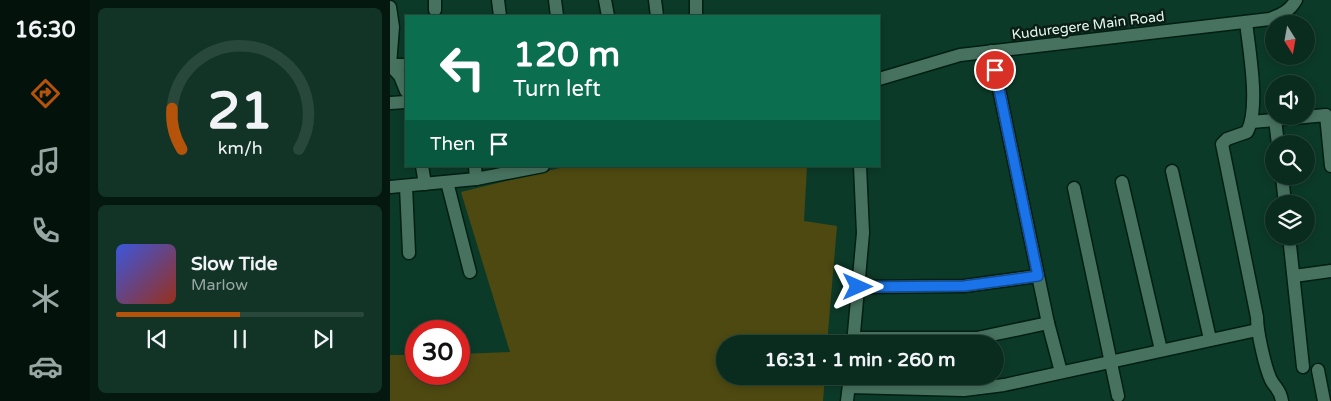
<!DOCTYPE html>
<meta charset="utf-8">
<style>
body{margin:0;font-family:"Varela Round",sans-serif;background:#123427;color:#f1f3f6;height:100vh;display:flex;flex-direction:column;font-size:19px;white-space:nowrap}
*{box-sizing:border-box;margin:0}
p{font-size:16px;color:#99a7a4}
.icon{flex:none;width:28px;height:28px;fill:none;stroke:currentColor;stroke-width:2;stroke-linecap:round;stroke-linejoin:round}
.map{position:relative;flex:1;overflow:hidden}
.sheet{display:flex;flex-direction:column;gap:8px;padding:8px;background:#051810;width:300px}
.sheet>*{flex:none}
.top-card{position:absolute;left:15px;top:15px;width:475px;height:152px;border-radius:0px;box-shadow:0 2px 8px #0003,0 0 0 1px #29483c;background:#0b6e4f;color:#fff;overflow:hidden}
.needle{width:32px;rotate:169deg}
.tools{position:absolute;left:875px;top:15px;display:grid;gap:10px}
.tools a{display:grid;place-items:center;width:50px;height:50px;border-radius:50%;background:#092c1e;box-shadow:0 2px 8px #0003,0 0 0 1px #29483c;font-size:25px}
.speed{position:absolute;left:15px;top:320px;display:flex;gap:10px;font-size:25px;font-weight:700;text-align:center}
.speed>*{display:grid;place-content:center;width:65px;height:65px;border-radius:50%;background:#092c1e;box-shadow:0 2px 8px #0003,0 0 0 1px #29483c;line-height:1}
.speed .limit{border:8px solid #d22;background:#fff;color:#111}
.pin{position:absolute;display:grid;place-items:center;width:42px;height:42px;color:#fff;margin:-21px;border:2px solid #fff;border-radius:50%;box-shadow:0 1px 5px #0007}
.me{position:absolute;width:55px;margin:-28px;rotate:90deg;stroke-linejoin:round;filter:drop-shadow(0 0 4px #0008)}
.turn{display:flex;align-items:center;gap:18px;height:105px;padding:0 25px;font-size:22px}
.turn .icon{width:65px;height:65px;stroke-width:2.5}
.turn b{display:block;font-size:35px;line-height:42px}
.then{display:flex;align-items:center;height:48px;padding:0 25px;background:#0003;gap:10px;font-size:19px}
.sheet .widget{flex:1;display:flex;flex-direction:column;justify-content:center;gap:8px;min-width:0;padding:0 18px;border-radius:8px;background:#123427}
.sheet .dial{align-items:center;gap:0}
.dial svg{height:130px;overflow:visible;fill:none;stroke:#29483c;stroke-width:7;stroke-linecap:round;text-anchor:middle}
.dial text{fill:#f1f3f6;stroke:none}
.song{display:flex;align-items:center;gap:15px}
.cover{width:60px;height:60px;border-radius:8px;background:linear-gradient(135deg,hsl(230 70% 55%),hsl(10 70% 35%))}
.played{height:5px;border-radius:2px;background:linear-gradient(90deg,#b45309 50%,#29483c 50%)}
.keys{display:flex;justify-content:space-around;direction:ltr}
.trip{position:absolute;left:326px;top:335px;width:288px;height:50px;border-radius:25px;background:#092c1e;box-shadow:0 2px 8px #0003,0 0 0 1px #29483c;font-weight:700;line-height:50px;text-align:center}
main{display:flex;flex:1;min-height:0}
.tabs{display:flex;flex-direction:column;width:90px;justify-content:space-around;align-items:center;background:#04120c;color:#99a7a4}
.tabs .icon{width:35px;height:35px}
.tabs .on{color:#b45309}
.tabs b{font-size:22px;color:#f1f3f6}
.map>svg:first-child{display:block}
.green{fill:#4e4911}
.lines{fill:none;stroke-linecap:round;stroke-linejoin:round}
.minor-casing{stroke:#001f13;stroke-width:15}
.minor{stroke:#47725f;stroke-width:12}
.route-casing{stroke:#114b97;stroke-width:12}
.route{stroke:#1a73e8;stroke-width:9}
.labels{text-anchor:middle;stroke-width:5;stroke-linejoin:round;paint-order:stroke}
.street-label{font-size:14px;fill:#e3faef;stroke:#0b1d15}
</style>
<main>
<nav class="tabs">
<b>16:30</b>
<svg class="icon on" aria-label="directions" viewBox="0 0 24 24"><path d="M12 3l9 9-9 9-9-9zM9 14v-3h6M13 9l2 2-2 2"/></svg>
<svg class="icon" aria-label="music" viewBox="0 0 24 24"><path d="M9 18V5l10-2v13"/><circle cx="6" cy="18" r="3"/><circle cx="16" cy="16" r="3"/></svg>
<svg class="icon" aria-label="phone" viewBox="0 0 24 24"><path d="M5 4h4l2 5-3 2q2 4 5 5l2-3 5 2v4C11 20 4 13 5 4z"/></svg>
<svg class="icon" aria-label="climate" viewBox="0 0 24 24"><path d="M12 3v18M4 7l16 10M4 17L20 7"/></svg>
<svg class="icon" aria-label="car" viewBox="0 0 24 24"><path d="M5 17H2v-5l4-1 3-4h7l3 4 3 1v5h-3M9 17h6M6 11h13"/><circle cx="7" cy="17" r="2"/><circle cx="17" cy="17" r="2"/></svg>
</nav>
<section class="sheet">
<div class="widget dial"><svg viewBox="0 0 100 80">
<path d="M14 69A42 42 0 1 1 86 69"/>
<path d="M14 69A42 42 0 0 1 8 44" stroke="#b45309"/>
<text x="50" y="56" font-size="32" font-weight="700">21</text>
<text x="50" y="72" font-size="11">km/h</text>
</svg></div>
<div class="widget">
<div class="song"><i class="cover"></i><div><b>Slow Tide</b><p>Marlow</p></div></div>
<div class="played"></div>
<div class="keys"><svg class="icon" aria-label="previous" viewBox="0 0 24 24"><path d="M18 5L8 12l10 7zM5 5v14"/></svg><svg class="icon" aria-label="pause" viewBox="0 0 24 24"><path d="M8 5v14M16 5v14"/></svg><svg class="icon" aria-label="next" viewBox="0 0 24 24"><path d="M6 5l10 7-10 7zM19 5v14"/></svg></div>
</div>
</section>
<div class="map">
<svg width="941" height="401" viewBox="0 0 941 401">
<rect width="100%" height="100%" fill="#0c3a28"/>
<polygon class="green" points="178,166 417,166 414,221 447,226 437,344 335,344 335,376 435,376 433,401 0,401 0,355 26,355 26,374 69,374 69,354 120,352 71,192"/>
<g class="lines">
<g class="minor-casing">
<g id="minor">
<polyline points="45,0 45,10"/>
<polyline points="108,0 110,16"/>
<polyline points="165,0 167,16"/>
<polyline points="215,0 218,16"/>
<polyline points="265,0 267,16"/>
<polyline points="306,0 306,16"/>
<polyline points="0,7 3,27 0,65 10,76 16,91"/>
<path d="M 856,22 C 859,50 870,108 857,132 L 837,139 L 832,144 L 867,317 C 867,332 875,367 881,380 C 886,389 890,389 892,401"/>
<polyline points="601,51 658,323 671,372"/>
<polyline points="0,65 16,65"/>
<path d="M 489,79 L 570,55 L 880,19 C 891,15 900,11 906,0"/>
<polyline points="0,103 16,102"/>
<polyline points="885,120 888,144"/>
<polyline points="862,122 936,115 941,166"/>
<polyline points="32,166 35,184"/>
<polyline points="85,166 86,179"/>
<polyline points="782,171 820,339"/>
<polyline points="892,176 895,204"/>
<polyline points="57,182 80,272"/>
<polyline points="732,182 771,350"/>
<polyline points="16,186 19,253"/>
<polyline points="0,187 86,179 153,166"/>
<polyline points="684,188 728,396"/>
<polyline points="899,236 913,367"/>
<polyline points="904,276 941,271"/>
<polyline points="468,287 574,286 647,276"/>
<polyline points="463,338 587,338 658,323"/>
<polyline points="463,344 473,233 470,166"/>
<polyline points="928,370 934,401"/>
<polyline points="459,387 574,390 614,385 867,330"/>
<polyline points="457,401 460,376"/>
</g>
</g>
<use href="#minor" class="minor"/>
</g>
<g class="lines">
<g class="route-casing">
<polyline id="route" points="468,287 574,286 648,276 605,70"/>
</g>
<use href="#route" class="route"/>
</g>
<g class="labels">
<g class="street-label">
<text transform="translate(698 25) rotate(-7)" y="5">Kuduregere Main Road</text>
</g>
</g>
</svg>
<div class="tools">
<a><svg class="needle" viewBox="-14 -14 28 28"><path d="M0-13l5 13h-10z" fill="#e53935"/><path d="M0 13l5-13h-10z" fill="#99a7a4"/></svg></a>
<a><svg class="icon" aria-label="sound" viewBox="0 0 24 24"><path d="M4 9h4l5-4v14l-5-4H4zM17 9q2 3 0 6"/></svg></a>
<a><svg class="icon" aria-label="search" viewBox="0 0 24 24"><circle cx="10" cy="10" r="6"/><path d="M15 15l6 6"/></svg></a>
<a><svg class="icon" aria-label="layers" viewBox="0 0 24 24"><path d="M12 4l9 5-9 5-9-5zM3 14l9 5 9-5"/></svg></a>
</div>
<div class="speed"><div class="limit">30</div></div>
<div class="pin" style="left:605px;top:70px;background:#d93025"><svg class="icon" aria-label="arrive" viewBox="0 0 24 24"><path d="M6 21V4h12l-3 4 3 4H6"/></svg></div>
<svg class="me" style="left:468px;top:287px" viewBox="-20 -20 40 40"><path d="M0-17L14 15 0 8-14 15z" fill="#1a73e8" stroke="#fff" stroke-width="4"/></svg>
<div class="trip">16:31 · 1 min · 260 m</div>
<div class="top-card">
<div class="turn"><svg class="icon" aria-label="left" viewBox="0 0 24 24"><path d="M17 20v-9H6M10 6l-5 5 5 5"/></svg><div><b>120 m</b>Turn left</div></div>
<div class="then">Then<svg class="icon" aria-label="arrive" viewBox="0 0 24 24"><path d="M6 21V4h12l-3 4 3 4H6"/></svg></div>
</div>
</div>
</main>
